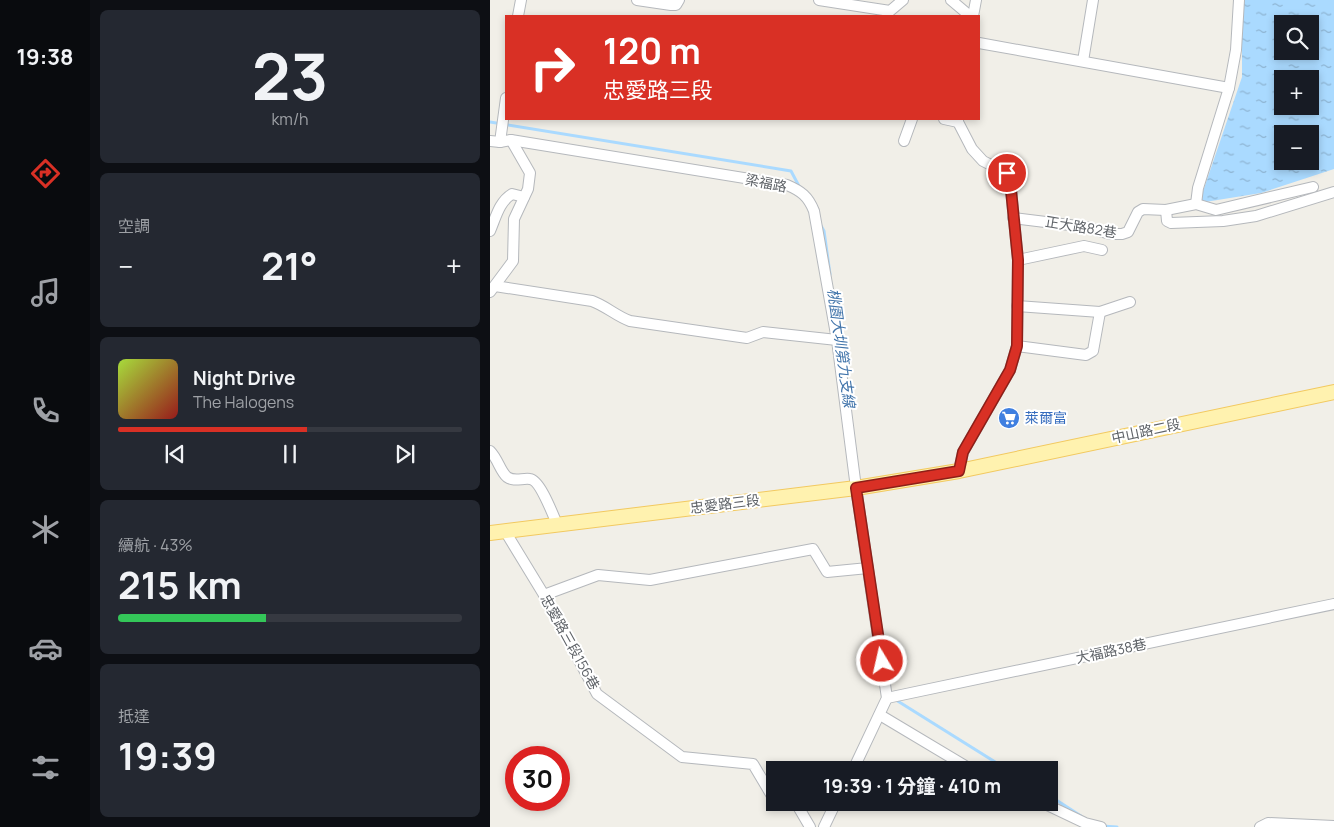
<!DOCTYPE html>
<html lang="zh-TW">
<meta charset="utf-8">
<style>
body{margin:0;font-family:Manrope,"Noto Sans TC",sans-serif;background:#242831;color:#f1f3f6;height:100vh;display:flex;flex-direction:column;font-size:19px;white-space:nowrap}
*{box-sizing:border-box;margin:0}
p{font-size:16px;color:#9ea1a6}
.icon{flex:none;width:28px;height:28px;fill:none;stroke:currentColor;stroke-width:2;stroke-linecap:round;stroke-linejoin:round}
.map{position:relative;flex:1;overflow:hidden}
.sheet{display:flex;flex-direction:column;gap:10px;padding:10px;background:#0d0f14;width:400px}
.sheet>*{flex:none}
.guide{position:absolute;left:15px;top:15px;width:475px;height:105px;border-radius:0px;box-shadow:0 2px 8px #0003;background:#d93025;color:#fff;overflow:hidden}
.tools{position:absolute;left:784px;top:15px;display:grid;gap:10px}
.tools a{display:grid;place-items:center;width:45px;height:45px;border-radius:0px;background:#171b24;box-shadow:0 2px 8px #0003;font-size:25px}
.speed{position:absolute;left:15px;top:746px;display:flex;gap:10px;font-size:25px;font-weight:700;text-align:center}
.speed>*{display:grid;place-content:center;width:65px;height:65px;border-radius:50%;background:#171b24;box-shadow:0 2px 8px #0003;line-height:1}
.speed .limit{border:8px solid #d22;background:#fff;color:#111}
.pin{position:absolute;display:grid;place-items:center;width:42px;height:42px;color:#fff;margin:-21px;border:2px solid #fff;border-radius:50%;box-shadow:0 1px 5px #0007}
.me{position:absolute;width:55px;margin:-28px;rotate:351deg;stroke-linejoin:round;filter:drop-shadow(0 0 4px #0008)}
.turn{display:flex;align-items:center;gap:18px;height:105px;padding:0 15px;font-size:22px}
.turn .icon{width:65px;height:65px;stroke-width:2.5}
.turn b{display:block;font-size:35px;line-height:42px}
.big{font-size:38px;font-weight:700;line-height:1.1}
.sheet .card{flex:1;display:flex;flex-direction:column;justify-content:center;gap:8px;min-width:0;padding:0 18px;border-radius:8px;background:#242831}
.sheet .dial{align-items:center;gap:0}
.dial b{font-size:65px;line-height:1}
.song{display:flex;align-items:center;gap:15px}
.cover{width:60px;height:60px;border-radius:8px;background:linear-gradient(135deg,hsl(80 70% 55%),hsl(0 70% 35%))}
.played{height:5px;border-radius:2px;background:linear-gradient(90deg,#d93025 55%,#363941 55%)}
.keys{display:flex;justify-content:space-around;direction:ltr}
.heat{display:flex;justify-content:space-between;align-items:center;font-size:28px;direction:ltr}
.charge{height:8px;border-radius:4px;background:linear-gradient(90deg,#34c759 43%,#363941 0)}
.trip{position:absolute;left:276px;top:761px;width:292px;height:50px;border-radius:0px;background:#171b24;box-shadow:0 2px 8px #0003;font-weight:700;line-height:50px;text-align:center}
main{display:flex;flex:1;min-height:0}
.dock{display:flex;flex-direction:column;width:90px;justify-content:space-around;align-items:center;background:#090b0e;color:#9ea1a6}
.dock .icon{width:35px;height:35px}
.dock .selected{color:#d93025}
.dock b{font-size:22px;color:#f1f3f6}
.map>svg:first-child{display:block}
.water{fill:url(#water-ripples);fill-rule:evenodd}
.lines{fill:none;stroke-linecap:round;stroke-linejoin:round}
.stream{stroke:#aadaff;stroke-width:3}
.minor-casing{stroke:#b5b8bc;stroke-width:12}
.major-casing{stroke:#f2c960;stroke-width:16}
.minor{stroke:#fff;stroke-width:10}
.major{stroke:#fff2af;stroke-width:14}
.route-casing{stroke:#8d1f18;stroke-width:12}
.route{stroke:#d93025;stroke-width:9}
.labels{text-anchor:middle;stroke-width:4;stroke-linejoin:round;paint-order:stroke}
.street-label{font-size:14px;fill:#5f6368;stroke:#fff}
.shop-label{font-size:14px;fill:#366cbe;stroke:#fff;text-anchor:start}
.water-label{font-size:15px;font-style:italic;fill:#4174aa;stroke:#fff}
</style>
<main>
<nav class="dock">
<b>19:38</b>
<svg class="icon selected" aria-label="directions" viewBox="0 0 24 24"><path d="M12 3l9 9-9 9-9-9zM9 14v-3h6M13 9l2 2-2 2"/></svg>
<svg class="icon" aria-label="music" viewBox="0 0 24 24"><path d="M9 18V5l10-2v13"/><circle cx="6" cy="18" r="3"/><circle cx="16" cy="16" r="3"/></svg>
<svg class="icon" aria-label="phone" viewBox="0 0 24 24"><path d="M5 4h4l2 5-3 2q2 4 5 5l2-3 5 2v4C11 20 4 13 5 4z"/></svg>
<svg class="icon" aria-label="climate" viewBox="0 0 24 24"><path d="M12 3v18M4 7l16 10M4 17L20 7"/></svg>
<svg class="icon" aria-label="car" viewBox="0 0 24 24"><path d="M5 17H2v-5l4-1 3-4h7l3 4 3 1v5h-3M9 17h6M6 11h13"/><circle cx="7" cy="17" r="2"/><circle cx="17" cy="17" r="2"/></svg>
<svg class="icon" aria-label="filters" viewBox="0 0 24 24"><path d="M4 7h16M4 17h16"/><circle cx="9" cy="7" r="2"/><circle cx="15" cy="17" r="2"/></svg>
</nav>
<section class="sheet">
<div class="card dial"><b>23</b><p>km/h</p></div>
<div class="card"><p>空調</p>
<div class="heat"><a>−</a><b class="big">21°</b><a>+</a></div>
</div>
<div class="card">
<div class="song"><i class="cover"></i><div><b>Night Drive</b><p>The Halogens</p></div></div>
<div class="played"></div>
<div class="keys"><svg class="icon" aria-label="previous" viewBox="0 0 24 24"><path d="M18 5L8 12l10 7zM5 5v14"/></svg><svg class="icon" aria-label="pause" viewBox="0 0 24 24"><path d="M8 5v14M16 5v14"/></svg><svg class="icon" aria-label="next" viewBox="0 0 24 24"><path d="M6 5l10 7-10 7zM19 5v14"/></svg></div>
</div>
<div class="card"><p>續航 · 43%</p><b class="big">215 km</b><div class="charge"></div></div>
<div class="card"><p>抵達</p><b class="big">19:39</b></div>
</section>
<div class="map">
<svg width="844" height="827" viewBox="0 0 844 827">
<defs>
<pattern id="water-ripples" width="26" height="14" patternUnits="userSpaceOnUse" patternTransform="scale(1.25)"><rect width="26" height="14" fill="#aadaff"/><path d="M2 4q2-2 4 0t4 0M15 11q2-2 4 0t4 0" fill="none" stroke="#8eb4d2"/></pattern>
</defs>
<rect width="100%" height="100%" fill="#f1efe8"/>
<path class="water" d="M 752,0 L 844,0 L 844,169 L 771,193 L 709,203 L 752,77 ZM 792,24 L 820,24 L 820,51 L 792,51 ZM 792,79 L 820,79 L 820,106 L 792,106 ZM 792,134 L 820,134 L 820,161 L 792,161 Z"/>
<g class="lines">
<g class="stream">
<polyline points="0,122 301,171 310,188"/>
<polyline points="330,224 334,231 340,274"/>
<polyline points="406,700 518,770"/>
<polyline points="560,796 591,816"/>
<polyline points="612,826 627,827"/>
</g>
<g class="minor-casing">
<g id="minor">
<polyline points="147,0 181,5 186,5 189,0"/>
<polyline points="329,0 400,11 413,0"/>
<polyline points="461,0 480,16"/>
<polyline points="28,16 31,0"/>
<polyline points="483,16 486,0"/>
<polyline points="489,43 739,88"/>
<polyline points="593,61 603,0"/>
<polyline points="454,119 468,122"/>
<polyline points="468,119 468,122 482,149 493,161 517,173 520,180 528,260 527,346 520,370 473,452 469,471"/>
<path d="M 0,141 L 10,142 L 21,140 L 297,185 C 311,191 318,196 324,211 L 347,340 L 366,488 L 397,698 L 363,770"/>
<polyline points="414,141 422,119"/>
<polyline points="10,142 16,98"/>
<polyline points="706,204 708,188 739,88 746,50 749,0"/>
<polyline points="676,210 677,221 681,223 733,221 766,216 844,192"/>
<polyline points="523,218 596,227 620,234 632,234 638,232 648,212 653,209 676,210 706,204 726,210 823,187"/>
<path d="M 0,231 C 6,217 9,202 22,194 L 34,197"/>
<polyline points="528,260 594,246 612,250"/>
<path d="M 5,286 L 102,301 C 116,306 126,316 140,321 L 257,338 L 273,332 L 347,340"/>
<polyline points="0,292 23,261 24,219 38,189 40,173 21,140"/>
<polyline points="527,306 610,312 640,302"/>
<polyline points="527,346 596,355 603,351 610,312"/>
<path d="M 0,451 C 8,459 10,471 17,477 C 24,482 32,478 40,479 C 50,480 63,515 67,524"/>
<polyline points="15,531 54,595 107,694 192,757 263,764 285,801"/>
<polyline points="54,595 108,575 160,580 323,549 337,572 378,568"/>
<polyline points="397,698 844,604"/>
<polyline points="390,715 482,770"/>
<polyline points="299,802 306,803 320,827"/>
<polyline points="551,802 595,823 611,827"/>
<polyline points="334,827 346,802"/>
<polyline points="770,827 778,823 844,826"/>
</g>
</g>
<g class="major-casing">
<polyline id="major" points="0,533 366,488 469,471 844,392"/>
</g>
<use href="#minor" class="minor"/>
<use href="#major" class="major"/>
</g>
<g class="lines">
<g class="route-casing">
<polyline id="route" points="392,661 366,488 469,471 473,452 520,370 527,346 528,260 520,180 517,173"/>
</g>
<use href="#route" class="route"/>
</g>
<defs>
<g id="supermarket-disc" transform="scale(1.125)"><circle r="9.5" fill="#3f7fe0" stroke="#fff"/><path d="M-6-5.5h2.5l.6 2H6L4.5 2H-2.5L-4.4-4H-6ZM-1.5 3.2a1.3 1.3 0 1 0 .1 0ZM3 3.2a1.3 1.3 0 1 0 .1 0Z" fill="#fff"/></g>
</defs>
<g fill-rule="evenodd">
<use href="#supermarket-disc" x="519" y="418"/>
</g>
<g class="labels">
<g class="street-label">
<text transform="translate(276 183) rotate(11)" y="5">梁福路</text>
<text transform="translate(591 227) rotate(9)" y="5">正大路82巷</text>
<text transform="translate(656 431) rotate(-12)" y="5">中山路二段</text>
<text transform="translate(235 504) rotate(-7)" y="5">忠愛路三段</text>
<text transform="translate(80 642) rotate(61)" y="5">忠愛路三段156巷</text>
<text transform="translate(621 651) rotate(-12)" y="5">大福路38巷</text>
</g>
<g class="shop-label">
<text x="535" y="423">萊爾富</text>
</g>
<g class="water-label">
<text transform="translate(351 348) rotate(82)" y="5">桃園大圳第九支線</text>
</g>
</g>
</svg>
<div class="tools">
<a><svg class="icon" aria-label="search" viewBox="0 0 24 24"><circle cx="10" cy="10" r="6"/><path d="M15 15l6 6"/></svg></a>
<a>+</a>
<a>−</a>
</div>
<div class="speed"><div class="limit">30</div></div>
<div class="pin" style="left:517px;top:173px;background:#d93025"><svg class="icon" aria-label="arrive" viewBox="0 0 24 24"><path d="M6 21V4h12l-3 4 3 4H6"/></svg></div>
<svg class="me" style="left:392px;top:661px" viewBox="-20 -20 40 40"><circle r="17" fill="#d93025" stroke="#fff" stroke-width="3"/><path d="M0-11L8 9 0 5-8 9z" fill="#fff"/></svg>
<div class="trip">19:39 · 1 分鐘 · 410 m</div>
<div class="guide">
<div class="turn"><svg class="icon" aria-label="right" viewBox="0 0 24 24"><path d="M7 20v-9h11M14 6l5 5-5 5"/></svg><div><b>120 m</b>忠愛路三段</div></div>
</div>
</div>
</main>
